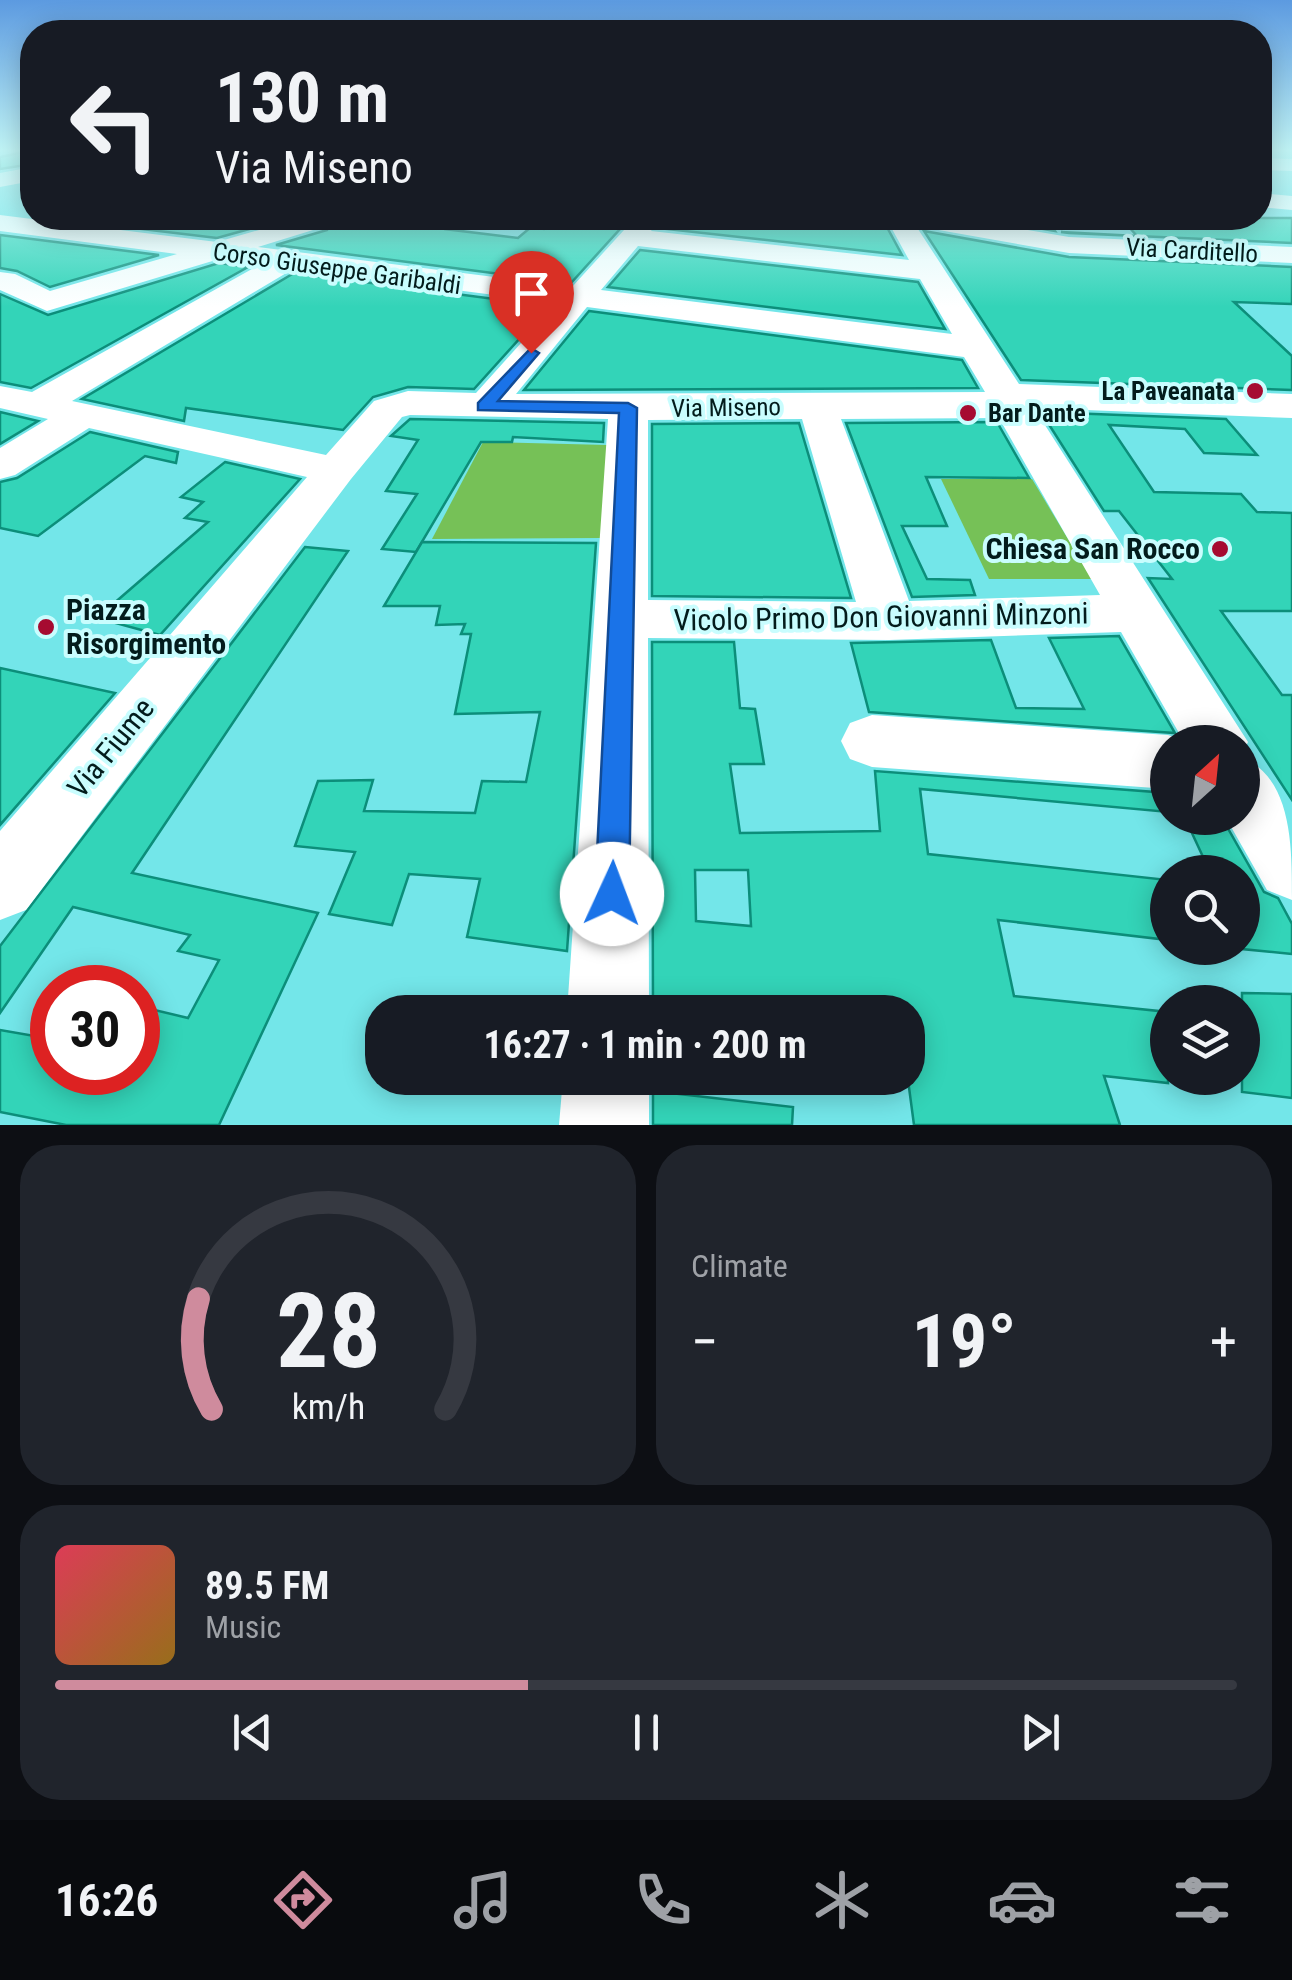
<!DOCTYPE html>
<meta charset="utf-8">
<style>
body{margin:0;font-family:"Roboto Condensed",sans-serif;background:#20242c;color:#f1f3f6;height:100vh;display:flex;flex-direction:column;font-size:38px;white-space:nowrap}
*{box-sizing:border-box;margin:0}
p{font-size:32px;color:#9ea1a6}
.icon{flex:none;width:55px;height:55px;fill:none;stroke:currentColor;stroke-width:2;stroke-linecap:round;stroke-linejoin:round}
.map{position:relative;height:1125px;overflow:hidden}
.details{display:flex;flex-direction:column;gap:20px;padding:20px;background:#0d0f14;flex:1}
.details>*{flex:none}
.hud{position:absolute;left:20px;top:20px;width:1252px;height:210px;border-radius:40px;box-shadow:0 5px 25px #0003;background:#171b24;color:#f1f3f6;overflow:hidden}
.needle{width:65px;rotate:27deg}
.buttons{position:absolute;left:1150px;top:725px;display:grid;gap:20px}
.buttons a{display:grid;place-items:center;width:110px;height:110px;border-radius:50%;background:#171b24;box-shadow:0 5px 25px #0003;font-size:50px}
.speed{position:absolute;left:30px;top:965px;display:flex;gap:20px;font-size:50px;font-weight:700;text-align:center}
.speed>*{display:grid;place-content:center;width:130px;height:130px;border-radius:50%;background:#171b24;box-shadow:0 5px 25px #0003;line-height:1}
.speed .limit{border:15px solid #d22;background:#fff;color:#111}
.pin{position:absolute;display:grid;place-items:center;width:85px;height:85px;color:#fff;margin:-102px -42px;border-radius:50% 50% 50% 0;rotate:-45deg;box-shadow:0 0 10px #0007}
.pin .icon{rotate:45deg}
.me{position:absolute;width:110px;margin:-55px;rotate:2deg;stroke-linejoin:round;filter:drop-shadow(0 0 8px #0008)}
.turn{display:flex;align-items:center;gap:35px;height:210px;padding:0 30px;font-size:45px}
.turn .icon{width:130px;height:130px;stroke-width:2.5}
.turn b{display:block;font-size:70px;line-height:85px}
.big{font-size:75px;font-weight:700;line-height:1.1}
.details .tile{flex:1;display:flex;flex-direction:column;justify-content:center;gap:15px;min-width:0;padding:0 35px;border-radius:40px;background:#20242c}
.details .dial{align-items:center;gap:0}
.dial svg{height:260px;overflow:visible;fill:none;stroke:#363941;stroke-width:7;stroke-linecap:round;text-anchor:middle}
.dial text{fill:#f1f3f6;stroke:none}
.song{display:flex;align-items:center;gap:30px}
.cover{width:120px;height:120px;border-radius:15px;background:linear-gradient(135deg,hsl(350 70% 55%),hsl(40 70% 35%))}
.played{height:10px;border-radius:5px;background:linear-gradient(90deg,#cf8b9d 40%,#363941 40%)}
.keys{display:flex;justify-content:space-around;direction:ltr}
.heat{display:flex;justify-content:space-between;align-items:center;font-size:55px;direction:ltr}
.details .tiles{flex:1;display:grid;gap:20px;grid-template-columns:1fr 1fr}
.tile:last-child{grid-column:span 2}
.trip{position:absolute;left:365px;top:995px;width:560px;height:100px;border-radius:40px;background:#171b24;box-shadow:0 5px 25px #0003;font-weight:700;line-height:100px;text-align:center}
.menu{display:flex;height:160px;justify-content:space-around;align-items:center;background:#090b0e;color:#9ea1a6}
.menu .icon{width:70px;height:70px}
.menu .on{color:#cf8b9d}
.menu b{font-size:45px;color:#f1f3f6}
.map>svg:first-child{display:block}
.green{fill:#76c157}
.building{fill:#33d4b8;stroke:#0c8e7a;stroke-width:2.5;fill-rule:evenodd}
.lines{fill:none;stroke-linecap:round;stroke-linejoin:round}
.minor{fill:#fff;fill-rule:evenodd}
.route{fill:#1a73e8;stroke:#114b97;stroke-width:2.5}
.poi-dot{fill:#a60b31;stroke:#c9fdfe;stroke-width:4}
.labels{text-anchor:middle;stroke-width:8;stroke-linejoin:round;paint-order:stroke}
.far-street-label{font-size:25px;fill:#031c1c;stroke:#c9fdfe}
.far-poi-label{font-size:25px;font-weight:bold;fill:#031c1c;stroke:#c9fdfe;text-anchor:end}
.poi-label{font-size:30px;font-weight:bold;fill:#031c1c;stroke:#c9fdfe;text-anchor:end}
.street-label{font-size:30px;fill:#031c1c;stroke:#c9fdfe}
</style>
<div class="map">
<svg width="1292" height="1125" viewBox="0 0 1292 1125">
<rect width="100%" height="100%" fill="#73e6e9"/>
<g class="green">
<polygon points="483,442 607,445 602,538 432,539"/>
<polygon points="941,479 1032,479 1092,579 989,579"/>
</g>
<g class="building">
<polygon points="32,150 32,164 0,169 0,157"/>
<polygon points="50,218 289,218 217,238"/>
<polygon points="330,218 443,218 445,229 518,238 531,227 544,229 557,218 630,218 571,283 276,245 327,230"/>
<polygon points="664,218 882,218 902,255 658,228"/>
<polygon points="985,218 1046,218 1055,231 985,219"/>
<polygon points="1121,218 1292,218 1292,243 1069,233 1061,232 1137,236"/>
<polygon points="924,231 1069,257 1292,267 1292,304 1234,302 1292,356 1292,390 1021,380"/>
<polygon points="0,235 159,255 50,287 17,271 0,268"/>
<polygon points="640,250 918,282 945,329 608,287"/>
<polygon points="219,263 248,267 31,388 0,382 0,294 48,315"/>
<polygon points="294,273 549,306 474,389 408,387 373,397 343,430 186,408 184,421 82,399"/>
<polygon points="589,311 962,360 978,388 524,390"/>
<polygon points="0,412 38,421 0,444"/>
<polygon points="1041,412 1226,419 1257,455 1204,453 1185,429 1109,425 1154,492 1241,494 1257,512 1292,513 1292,611 1221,611 1282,695 1292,695 1292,800 1148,578 1172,579 1119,511 1104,511"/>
<polygon points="410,419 604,423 603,442 513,437 512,442 481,442 416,552 382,549 417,494 386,491 418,440 391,436"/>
<polygon points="997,422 1029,478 926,477 947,526 902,526 927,579 970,580 975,595 912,597 846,423"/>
<polygon points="799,423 851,598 652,596 652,424"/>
<polygon points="90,432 178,452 176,463 145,456 38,536 0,528 0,482 17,478"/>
<polygon points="225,462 300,479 160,635 97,618 208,522 185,518 203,502 181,497"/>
<polygon points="422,542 596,543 567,951 467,937 480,879 409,874 392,925 329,914 355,852 295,846 318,781 373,780 364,811 475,813 482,781 526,782 540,712 455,714 471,634 461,634 465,624 436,625 440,606 384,606"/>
<polygon points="305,547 348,551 132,873 318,913 219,1125 66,1125 0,1112 0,1030 52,1039 52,1072 138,1072 138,1006 188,1018 219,960 178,951 190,935 73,907 0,1013 0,946"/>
<polygon points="1119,636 1175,733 869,712 851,643 991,640 1016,708 1084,709 1049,638"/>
<path d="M 652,642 L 734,642 L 740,708 L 755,709 L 764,764 L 730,764 L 740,833 L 880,831 L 875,771 L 1168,793 L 1168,812 L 920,789 L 928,854 L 1168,880 L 1168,940 L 998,920 L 1014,996 L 1168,1012 L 1168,1083 L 1104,1076 L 1120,1125 L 914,1125 L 908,1080 L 908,1012 L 653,1012 ZM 695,870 L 748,870 L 751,926 L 696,921 Z"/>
<polygon points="0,668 115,693 0,825"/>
<polygon points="1185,818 1222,818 1264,892 1278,898 1292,924 1292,954 1242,949 1242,872 1210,872"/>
<polygon points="1242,993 1292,994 1292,1098 1242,1092"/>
<polygon points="653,1091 793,1107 792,1125 653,1125"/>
</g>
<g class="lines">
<g class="minor">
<polygon points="1260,158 1292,159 1292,171 1260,170"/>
<polygon points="32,167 32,181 0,187 0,173"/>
<polygon points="1260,193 1292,196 1292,210 1260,207"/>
<path d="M 0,215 L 217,242 L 301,218 L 327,218 L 326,226 L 258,247 L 572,287 L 635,218 L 660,218 L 651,231 L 909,260 L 886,218 L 956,218 L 1069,237 L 1292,247 L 1292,263 L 1069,253 L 916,226 L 1019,384 L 1292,394 L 1292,418 L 1034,408 L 1248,742 L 1242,754 L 1242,742 L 1168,742 L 1168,789 L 872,767 L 850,759 L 841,741 L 850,723 L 872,715 L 1168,735 L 1183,740 L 1121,632 L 889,640 L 648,638 L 649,1012 L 567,1012 L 608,419 L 410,415 L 402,417 L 351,479 L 26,910 L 0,920 L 0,831 L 307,477 L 89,428 L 15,475 L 0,479 L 0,448 L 48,419 L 0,408 L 0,386 L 32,392 L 259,265 L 219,259 L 47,311 L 0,290 L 0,272 L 15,274 L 50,291 L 177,254 L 0,231 ZM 638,246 L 920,279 L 952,334 L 601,290 ZM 293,269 L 557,303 L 476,393 L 408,391 L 374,401 L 326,455 L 72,401 ZM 587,307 L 964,357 L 985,392 L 516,394 ZM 999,418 L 1100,595 L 909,601 L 841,419 ZM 802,419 L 856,602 L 648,600 L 648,420 Z"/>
<path d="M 1242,757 C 1292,779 1292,844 1292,900 L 1267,890 L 1226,818 L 1242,818 Z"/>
<polygon points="563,1078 649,1078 649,1125 559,1125"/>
</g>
</g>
<linearGradient id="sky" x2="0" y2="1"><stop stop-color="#5c9ae0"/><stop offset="0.49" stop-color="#c0f4f5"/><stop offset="1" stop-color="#c0f4f5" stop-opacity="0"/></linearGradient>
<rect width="1292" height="307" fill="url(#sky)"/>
<polygon class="route" points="531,348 539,353 498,401 628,403 637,408 629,894 624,906 612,911 600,906 595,894 619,413 478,410 478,403"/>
<g class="poi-dot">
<circle cx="1255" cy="391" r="10"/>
<circle cx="968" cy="413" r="10"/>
<circle cx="1220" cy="549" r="10"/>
<circle cx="46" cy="627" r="10"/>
</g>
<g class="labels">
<g class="far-street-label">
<text transform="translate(1192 250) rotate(3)" y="9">Via Carditello</text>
<text transform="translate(337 268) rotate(8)" y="9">Corso Giuseppe Garibaldi</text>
<text transform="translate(726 407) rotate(-1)" y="9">Via Miseno</text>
</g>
<g class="far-poi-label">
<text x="1235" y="400">La Paveanata</text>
<text x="988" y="422" text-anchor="start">Bar Dante</text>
</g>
<g class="poi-label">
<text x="1200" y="559">Chiesa San Rocco</text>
<text x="66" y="620" text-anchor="start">Piazza<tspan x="66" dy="34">Risorgimento</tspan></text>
</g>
<g class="street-label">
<text transform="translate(881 617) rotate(-1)" y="10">Vicolo Primo Don Giovanni Minzoni</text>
<text transform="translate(111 748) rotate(-51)" y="10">Via Fiume</text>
</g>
</g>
</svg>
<div class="buttons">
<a><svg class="needle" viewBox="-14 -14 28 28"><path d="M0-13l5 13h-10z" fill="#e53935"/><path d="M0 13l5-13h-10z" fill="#9ea1a6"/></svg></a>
<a><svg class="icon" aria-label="search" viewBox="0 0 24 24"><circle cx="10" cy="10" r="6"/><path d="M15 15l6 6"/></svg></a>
<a><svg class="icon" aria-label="layers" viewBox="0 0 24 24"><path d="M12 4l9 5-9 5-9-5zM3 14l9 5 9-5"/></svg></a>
</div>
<div class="speed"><div class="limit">30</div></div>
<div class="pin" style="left:531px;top:353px;background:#d93025"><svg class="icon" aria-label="arrive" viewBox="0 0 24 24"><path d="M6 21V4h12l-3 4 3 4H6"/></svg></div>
<svg class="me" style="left:612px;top:894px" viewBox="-20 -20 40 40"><circle r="19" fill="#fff"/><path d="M0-13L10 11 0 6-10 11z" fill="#1a73e8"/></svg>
<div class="trip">16:27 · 1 min · 200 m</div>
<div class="hud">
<div class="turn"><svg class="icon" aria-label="left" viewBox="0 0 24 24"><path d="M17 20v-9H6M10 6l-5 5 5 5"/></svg><div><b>130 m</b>Via Miseno</div></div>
</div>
</div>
<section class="details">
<div class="tiles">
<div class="tile dial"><svg viewBox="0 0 100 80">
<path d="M14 69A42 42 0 1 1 86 69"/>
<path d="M14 69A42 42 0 0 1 10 35" stroke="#cf8b9d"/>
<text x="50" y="56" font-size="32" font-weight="700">28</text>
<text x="50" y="72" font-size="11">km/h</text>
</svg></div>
<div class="tile"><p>Climate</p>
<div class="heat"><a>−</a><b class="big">19°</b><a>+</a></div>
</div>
<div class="tile">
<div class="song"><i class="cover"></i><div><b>89.5 FM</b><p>Music</p></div></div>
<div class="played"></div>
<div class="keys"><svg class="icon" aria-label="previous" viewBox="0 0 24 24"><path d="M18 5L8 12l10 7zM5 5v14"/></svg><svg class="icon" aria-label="pause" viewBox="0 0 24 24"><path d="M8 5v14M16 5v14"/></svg><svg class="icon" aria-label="next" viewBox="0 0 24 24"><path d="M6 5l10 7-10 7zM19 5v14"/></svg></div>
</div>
</div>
</section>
<nav class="menu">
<b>16:26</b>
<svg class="icon on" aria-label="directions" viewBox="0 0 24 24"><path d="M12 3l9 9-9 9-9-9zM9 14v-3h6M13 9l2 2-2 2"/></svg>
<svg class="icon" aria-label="music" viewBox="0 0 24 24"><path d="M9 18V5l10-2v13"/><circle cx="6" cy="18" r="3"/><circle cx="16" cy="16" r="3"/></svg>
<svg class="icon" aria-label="phone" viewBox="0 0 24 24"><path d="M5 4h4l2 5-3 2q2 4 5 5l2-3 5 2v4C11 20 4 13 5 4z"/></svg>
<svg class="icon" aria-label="climate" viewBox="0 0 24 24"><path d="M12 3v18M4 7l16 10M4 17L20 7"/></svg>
<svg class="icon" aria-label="car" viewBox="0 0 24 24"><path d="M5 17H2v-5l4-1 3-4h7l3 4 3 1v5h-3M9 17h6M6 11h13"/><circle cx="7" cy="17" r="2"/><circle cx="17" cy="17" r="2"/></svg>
<svg class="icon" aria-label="filters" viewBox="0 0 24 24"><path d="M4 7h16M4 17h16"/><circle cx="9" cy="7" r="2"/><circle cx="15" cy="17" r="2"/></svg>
</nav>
